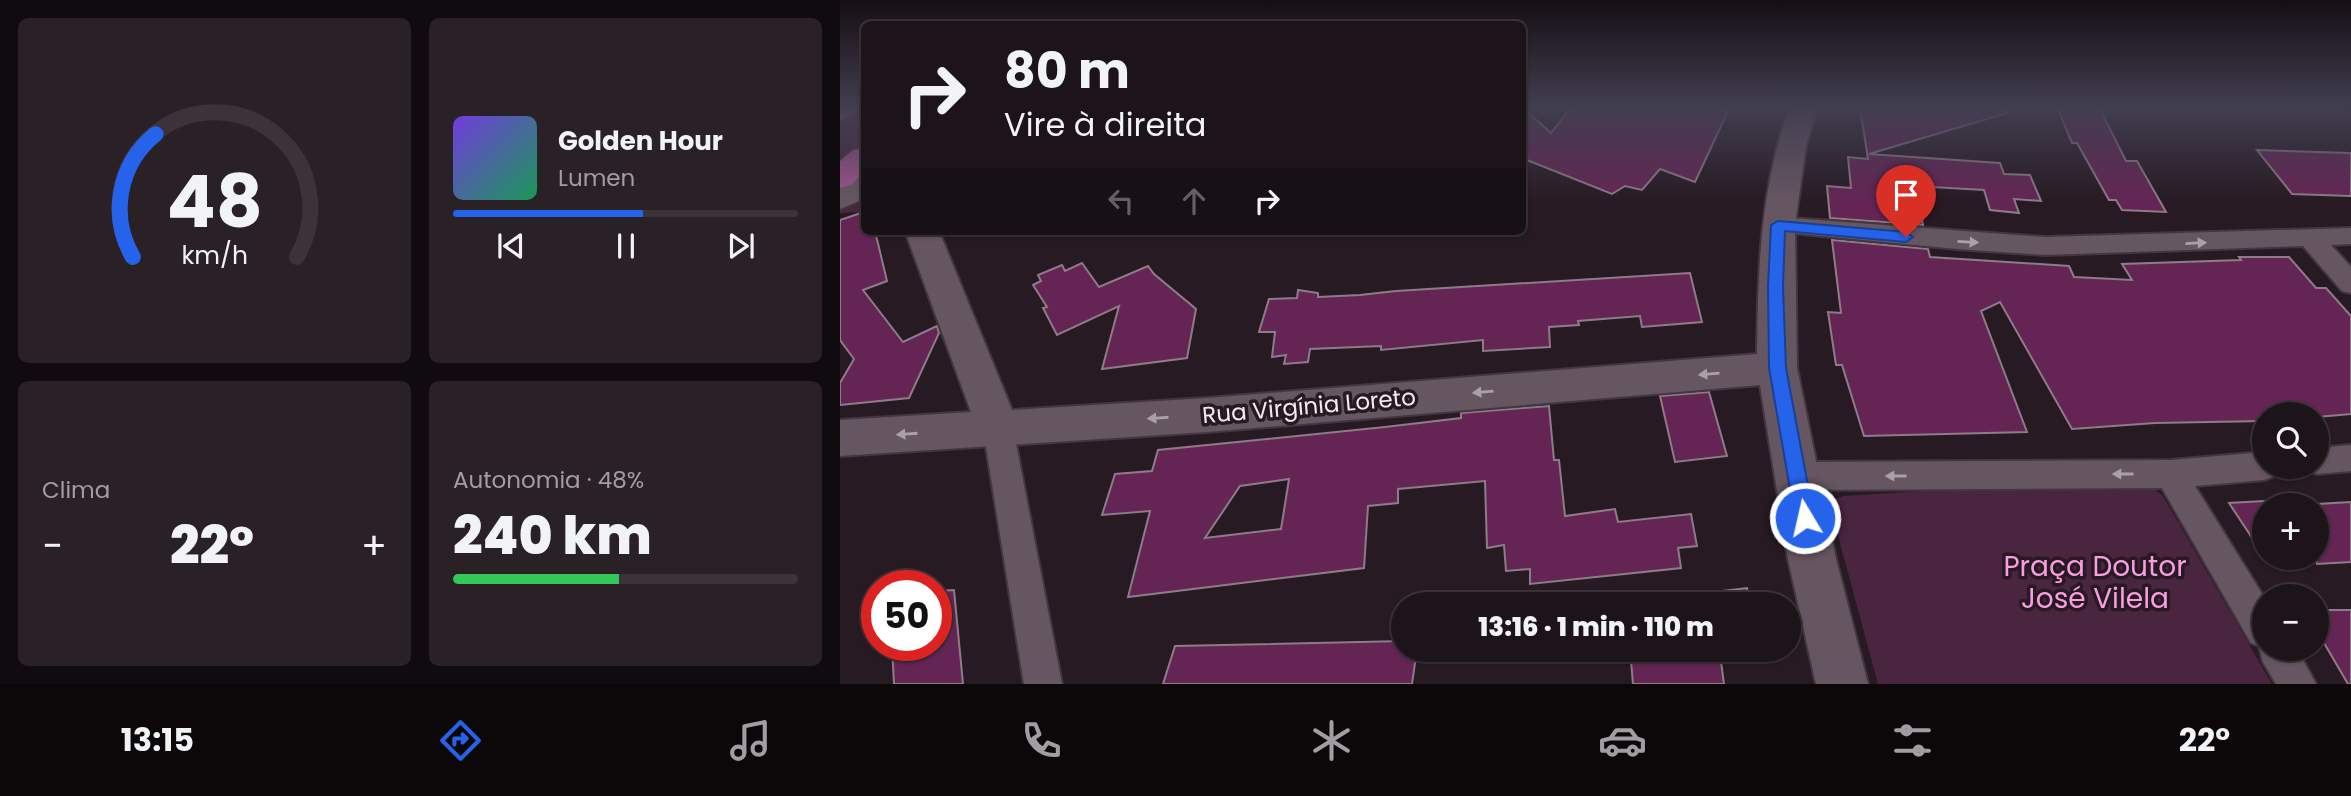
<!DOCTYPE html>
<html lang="pt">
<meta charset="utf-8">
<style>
body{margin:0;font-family:Poppins,sans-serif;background:#2a2127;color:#f1f3f6;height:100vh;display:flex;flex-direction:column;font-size:26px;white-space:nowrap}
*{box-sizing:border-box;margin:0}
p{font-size:23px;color:#a09ea2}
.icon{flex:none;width:38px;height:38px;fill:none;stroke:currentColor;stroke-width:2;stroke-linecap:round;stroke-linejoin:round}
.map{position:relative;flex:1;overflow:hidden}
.details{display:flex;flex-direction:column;gap:18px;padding:18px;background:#100b0e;width:840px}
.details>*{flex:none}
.guide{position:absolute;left:21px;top:21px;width:665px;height:214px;border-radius:10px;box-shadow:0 2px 5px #0004,0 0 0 2px #3b3339;background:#1d141a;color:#f1f3f6;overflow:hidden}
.controls{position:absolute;left:1412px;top:402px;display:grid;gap:14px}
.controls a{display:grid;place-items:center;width:77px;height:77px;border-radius:50%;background:#1d141a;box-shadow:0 2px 5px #0004,0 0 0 2px #3b3339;font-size:35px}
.speed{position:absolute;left:21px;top:570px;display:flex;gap:14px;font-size:35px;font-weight:700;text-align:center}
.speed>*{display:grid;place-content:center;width:91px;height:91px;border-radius:50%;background:#1d141a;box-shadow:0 2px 5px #0004,0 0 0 2px #3b3339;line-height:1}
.speed .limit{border:10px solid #d22;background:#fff;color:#111}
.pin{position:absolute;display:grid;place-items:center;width:60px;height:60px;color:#fff;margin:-72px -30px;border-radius:50% 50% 50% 0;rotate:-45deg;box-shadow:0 0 7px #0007}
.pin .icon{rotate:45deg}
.me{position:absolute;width:77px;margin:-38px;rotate:351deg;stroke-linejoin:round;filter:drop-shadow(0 0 5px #0008)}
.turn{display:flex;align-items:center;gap:24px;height:147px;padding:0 28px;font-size:32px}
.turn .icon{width:91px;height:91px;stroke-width:2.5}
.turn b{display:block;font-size:49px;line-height:60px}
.lanes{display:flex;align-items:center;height:66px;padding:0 28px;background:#0003;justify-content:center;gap:35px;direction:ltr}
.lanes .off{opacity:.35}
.big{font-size:52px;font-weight:800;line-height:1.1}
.details .tile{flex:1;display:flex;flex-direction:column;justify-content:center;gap:10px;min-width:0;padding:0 24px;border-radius:10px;background:#2a2127}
.details .dial{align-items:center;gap:0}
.dial svg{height:182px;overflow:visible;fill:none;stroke:#3b3339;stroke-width:7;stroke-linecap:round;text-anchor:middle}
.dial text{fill:#f1f3f6;stroke:none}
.song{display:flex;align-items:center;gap:21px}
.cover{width:84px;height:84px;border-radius:10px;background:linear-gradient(135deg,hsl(260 70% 55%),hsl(150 70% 35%))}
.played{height:7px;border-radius:4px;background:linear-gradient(90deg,#2563eb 55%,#3b3339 55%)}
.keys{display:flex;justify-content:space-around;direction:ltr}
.heat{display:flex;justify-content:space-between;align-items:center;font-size:38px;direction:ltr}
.charge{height:10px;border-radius:5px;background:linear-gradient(90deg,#34c759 48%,#3b3339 0)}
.details .tiles{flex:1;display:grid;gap:18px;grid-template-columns:repeat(2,1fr)}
.trip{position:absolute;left:551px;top:592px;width:410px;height:70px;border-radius:35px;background:#1d141a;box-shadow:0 2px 5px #0004,0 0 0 2px #3b3339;font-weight:800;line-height:70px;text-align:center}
.menu{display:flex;height:112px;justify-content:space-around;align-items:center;background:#0c080a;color:#a09ea2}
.menu .icon{width:49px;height:49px}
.menu .selected{color:#2563eb}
.menu b{font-size:32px;color:#f1f3f6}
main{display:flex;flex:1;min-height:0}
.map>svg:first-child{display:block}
.green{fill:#4a2540}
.building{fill:#642555;stroke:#8d7c87;stroke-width:2;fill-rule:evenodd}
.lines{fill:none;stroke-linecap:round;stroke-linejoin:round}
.street-casing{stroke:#42373e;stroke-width:4}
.secondary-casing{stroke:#42373e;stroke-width:4}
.primary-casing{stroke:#42373e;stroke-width:4}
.street{fill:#665661;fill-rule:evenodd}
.secondary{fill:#665661;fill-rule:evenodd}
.primary{fill:#9e558c;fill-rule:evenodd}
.oneway{fill:#aca0a8}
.route{fill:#2563eb;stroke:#184099;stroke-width:2}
.labels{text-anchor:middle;stroke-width:7;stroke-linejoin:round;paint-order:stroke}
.street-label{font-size:23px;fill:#f3e9ef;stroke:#271a23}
.near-park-label{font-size:28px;fill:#fa9ce0;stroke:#271a23}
</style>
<main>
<section class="details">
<div class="tiles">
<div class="tile dial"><svg viewBox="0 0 100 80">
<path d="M14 69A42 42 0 1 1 86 69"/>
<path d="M14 69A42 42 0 0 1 24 15" stroke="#2563eb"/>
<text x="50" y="56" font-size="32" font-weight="700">48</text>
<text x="50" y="72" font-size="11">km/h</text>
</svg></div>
<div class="tile">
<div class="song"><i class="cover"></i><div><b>Golden Hour</b><p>Lumen</p></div></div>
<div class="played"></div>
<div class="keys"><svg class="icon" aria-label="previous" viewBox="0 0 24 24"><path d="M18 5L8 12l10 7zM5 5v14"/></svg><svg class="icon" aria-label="pause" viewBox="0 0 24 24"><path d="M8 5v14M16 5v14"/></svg><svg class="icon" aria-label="next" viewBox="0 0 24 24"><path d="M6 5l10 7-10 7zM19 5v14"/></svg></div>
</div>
<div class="tile"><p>Clima</p>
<div class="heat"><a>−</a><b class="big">22°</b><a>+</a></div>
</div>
<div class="tile"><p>Autonomia · 48%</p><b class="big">240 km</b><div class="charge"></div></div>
</div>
</section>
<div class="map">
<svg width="1511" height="684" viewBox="0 0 1511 684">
<rect width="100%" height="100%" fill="#271a23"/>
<g class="green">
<polygon points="3,107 24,107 24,212 0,213 0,111"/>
<polygon points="1233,482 1311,487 1323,496 1432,684 1038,684 990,506 993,500 1003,496"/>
</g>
<g class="building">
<polygon points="682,107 711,133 731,107 890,107 855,182 820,169 802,190 785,186 772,194 682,158"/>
<polygon points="1020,107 1166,107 1167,113 1029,154 1160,163 1164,174 1190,175 1201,201 1174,199 1179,213 1150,210 1144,190 1075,186 1083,225 990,218 987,186 1011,188 1008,157 1028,159"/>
<polygon points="1217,107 1259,107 1286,161 1297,161 1326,212 1282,210 1276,200 1269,200 1237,143 1232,143"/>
<polygon points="1417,150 1511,153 1511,196 1452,194"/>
<polygon points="24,212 24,231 35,231 47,281 23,290 63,342 97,326 99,333 69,398 0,405 0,383 14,359 0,340 0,220"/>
<polygon points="992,240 1088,249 1090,257 1229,266 1234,277 1292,280 1282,264 1401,260 1399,257 1449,257 1476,288 1486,288 1511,316 1511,414 1477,417 1424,415 1424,421 1315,423 1232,429 1160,302 1141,311 1187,432 1024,436 1002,365 996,365 988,312 1001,313"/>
<polygon points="242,263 259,287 308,266 314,274 356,309 347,358 262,369 279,306 217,335 203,308 207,307 193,285 201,281 198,275 222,265 225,271"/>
<polygon points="850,273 862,322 802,327 800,316 738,321 739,325 709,327 710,347 643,351 643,340 541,350 541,346 470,349 468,362 444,364 446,355 432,357 435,332 419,332 429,299 457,298 458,290 478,293 478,297 520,295 556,291"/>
<polygon points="869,392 887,456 835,462 820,396"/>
<path d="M 709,406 L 714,460 L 719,460 L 725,516 L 775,509 L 778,522 L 851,514 L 857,546 L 838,548 L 841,568 L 690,584 L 690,569 L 666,571 L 664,545 L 647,548 L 645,481 L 558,489 L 558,503 L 528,506 L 524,568 L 288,597 L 310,511 L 262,515 L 275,474 L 312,471 L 318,450 L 545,427 L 621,418 L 621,413 ZM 449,479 L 441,529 L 365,538 L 400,486 Z"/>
<polygon points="1424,501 1424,556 1389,503"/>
<polygon points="1511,502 1511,562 1477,564 1477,504"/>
<polygon points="907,588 909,604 831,604 831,597"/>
<polygon points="114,590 123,684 54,684 52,646 96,646 96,591"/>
<polygon points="1477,610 1511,610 1511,684 1508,684 1477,631"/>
<polygon points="564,641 564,649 577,649 572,684 323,684 335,646"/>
<polygon points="790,649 915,649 916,651 880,654 884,684 793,684"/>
</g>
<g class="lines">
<g class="street-casing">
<g id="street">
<polygon points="938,217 1205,237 1511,228 1511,244 1491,245 1511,267 1511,293 1502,291 1463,246 1205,255 1117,249 929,231 926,225 929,219"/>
<polygon points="158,415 169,419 173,428 222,684 184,684 143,428 147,419"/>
<polygon points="1511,445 1511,471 1477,474 1466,470 1464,467 1477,467 1477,448"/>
<polygon points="1424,452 1424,467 1439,467 1435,476 1424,480 1355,486 1424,597 1424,649 1457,649 1476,684 1436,684 1423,662 1419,646 1411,643 1322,488 958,490 947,486 942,476 947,466 958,462 1331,460"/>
</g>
</g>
<g class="secondary-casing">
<g id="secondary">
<path d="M 950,107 L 978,107 L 966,146 L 955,225 L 957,368 L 996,559 L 1028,684 L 976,684 L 948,559 L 920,385 L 367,432 L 0,456 L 0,420 L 131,412 L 65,231 L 99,231 L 172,410 L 367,398 L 917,354 C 918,270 920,187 950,107 Z"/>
<polygon points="24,176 24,199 0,209 0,186"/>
</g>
</g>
<g class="primary-casing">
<g id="primary">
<polygon points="0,107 17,107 10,117 0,120"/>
<polygon points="24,148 24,173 11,185 0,188 0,161 13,150"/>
</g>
</g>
<use href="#street" class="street"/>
<use href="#secondary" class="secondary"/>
<use href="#primary" class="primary"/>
</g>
<defs><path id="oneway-solid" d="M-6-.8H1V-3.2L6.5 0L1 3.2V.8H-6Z" transform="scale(1.75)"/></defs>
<g class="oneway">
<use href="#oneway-solid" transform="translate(1128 242) rotate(3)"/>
<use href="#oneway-solid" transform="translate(1356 243) rotate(-3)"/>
<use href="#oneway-solid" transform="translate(869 374) rotate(175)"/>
<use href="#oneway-solid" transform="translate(643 392) rotate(175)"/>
<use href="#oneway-solid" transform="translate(318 418) rotate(176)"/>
<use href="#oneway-solid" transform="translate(67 434) rotate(176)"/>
<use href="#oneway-solid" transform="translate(1283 474) rotate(180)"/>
<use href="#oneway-solid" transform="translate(1056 476) rotate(180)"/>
</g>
<linearGradient id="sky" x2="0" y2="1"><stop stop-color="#150e13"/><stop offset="0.53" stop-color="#413e50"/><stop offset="1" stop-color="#413e50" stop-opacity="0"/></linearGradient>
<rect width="1511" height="202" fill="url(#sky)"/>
<polygon class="route" points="938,221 1066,232 1073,237 1066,242 945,231 943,287 946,368 974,518 972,524 965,526 958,524 955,518 929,368 928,287 931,225"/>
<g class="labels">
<g class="street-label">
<text transform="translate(469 406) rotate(-5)" y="8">Rua Virgínia Loreto</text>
</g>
<g class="near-park-label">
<text x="1255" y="576">Praça Doutor<tspan x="1255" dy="32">José Vilela</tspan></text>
</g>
</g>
</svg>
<div class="controls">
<a><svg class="icon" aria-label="search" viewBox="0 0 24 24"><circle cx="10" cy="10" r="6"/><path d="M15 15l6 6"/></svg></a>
<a>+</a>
<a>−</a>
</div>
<div class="speed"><div class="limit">50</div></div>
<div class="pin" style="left:1066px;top:237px;background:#d93025"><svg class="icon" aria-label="arrive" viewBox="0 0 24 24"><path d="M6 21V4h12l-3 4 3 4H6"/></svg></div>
<svg class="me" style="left:965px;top:518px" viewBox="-20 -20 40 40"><circle r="17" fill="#2563eb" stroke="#fff" stroke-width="3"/><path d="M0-11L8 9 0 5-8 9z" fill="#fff"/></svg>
<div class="trip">13:16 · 1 min · 110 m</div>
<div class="guide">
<div class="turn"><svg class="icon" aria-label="right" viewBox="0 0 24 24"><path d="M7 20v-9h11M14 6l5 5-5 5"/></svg><div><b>80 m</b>Vire à direita</div></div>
<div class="lanes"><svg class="icon off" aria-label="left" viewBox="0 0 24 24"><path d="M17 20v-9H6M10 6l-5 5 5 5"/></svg><svg class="icon off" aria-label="ahead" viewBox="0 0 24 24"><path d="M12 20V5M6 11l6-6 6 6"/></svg><svg class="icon" aria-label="right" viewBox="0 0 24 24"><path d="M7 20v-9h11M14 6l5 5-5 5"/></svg></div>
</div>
</div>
</main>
<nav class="menu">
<b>13:15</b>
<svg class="icon selected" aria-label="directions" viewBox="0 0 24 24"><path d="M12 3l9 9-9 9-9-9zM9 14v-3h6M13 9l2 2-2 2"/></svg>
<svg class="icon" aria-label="music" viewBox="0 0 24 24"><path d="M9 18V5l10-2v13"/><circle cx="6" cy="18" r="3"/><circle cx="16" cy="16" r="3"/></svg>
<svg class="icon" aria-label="phone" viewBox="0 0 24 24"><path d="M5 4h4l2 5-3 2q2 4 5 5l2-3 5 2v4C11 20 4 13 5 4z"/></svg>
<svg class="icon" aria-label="climate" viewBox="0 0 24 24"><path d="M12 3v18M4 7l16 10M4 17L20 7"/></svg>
<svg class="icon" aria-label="car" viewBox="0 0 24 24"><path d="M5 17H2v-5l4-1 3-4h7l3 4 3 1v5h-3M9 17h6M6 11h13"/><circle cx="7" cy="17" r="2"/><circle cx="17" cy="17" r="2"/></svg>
<svg class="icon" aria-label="filters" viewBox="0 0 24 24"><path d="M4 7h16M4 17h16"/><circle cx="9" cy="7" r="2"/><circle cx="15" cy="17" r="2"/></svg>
<b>22°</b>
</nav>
